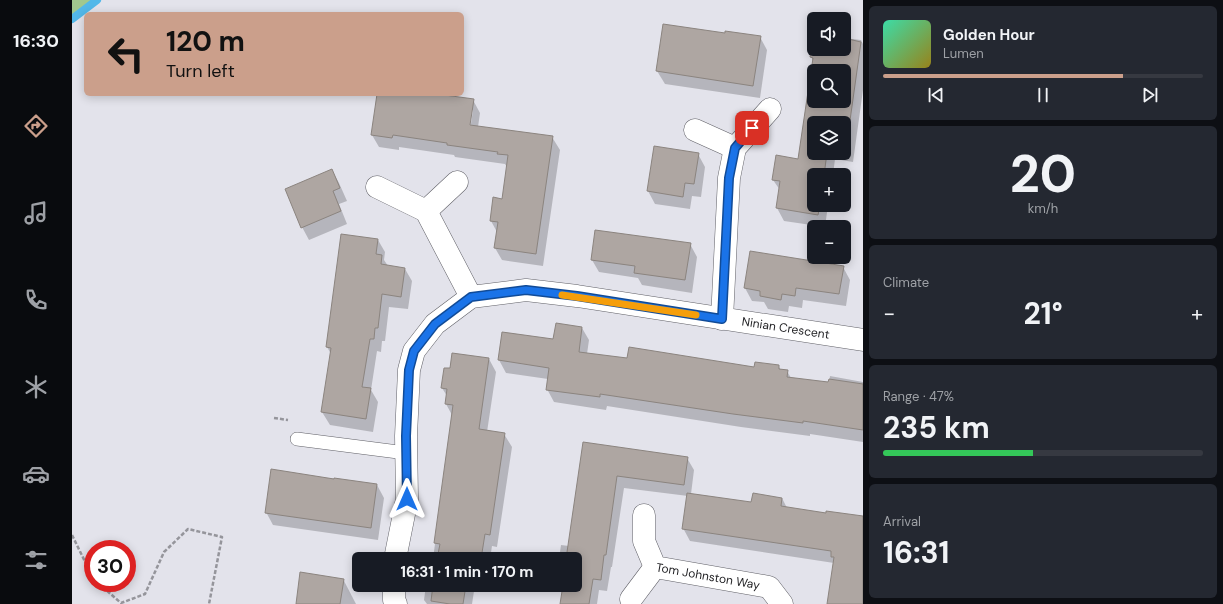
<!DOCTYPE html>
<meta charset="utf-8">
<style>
body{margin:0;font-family:"DM Sans",sans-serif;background:#242831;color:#f1f3f6;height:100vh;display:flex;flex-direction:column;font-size:15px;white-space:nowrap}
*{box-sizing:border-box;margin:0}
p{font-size:13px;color:#9ea1a6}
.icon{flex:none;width:22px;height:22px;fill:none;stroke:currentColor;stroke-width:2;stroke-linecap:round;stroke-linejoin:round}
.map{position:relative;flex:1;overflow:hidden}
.side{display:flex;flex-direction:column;gap:6px;padding:6px;background:#0d0f14;width:360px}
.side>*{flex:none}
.banner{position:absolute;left:12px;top:12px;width:380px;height:84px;border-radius:6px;box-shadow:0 2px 10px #0003;background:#cb9f8b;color:#111;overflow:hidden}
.tools{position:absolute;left:735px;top:12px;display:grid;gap:8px}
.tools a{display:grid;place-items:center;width:44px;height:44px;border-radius:6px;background:#171b24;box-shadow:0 2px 10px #0003;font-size:20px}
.speed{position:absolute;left:12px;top:540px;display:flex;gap:8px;font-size:20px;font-weight:700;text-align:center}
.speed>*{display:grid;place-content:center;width:52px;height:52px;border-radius:50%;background:#171b24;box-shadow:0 2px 10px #0003;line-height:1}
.speed .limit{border:6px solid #d22;background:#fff;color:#111}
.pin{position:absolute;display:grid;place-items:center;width:34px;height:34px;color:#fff;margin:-17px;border-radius:8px;box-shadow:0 2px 6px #0006}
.me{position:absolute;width:44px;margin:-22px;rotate:0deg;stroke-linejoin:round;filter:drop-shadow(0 0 3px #0008)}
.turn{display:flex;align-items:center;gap:14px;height:84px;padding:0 16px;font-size:18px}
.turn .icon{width:52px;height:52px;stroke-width:2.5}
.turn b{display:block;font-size:28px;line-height:34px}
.big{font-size:30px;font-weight:700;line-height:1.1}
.side .tile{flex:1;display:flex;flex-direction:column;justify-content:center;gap:6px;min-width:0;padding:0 14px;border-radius:6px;background:#242831}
.side .dial{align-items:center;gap:0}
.dial b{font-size:52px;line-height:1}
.song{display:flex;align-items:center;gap:12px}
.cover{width:48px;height:48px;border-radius:6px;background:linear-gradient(135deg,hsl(160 70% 55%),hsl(50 70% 35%))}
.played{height:4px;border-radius:2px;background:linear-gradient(90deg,#cb9f8b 75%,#363941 75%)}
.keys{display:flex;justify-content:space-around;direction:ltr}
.heat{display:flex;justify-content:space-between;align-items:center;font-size:22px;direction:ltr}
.charge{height:6px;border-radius:3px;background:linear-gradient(90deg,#34c759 47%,#363941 0)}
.trip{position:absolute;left:280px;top:552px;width:230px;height:40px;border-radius:6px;background:#171b24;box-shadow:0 2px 10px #0003;font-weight:700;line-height:40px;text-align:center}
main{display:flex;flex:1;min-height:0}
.menu{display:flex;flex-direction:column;width:72px;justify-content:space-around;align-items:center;background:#090b0e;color:#9ea1a6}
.menu .icon{width:28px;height:28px}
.menu .selected{color:#cb9f8b}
.menu b{font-size:18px;color:#f1f3f6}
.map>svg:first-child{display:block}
.green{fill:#a1c88e}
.shadow{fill:#0003;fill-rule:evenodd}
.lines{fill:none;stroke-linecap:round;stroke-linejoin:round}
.stream{stroke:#52b8e9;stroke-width:8}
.building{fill:#aea6a2;stroke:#8b847f;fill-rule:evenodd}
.service-casing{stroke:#606067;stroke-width:14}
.minor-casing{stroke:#606067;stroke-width:23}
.path{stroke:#95959b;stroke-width:2.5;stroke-dasharray:4 2;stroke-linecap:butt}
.service{stroke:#fff;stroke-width:13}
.minor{stroke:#fff;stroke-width:22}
.route-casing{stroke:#114b97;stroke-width:10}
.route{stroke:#1a73e8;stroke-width:7}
.slow{stroke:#f59e0b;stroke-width:7}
.labels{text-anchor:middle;stroke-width:3;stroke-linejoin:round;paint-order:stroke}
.street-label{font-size:12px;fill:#1e1e21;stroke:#e3e3eb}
</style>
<main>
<nav class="menu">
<b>16:30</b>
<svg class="icon selected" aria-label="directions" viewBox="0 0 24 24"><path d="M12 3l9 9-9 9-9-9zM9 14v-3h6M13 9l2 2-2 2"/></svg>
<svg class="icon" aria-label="music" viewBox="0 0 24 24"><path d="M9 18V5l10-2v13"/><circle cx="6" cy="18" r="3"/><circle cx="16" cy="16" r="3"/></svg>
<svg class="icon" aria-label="phone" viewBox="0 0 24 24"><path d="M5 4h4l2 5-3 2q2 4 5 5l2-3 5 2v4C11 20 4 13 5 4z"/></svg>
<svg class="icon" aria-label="climate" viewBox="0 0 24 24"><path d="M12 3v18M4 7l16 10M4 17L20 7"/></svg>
<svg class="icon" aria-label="car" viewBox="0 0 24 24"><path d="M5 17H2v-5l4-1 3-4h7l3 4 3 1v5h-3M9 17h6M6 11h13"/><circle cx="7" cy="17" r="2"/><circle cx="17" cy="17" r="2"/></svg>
<svg class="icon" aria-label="filters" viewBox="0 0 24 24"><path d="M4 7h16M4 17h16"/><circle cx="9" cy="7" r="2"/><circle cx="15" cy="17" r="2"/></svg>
</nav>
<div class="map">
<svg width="791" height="604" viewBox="0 0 791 604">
<rect width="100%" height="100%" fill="#e3e3eb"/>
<polygon class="green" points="0,0 25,0 0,19"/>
<g class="shadow">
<path d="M 742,35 L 742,49 L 772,49 L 772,38 L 789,40 L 791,44 L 791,90 L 781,162 L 763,159 L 761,175 L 742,175 L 742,205 L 756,205 L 753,227 L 712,221 L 705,208 L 708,190 L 701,180 L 727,161 L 742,62 L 739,57 ZM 742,71 L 772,71 L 772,101 L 742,101 ZM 742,123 L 772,123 L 772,153 L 742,153 Z"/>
<polygon points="688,37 695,50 688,98 593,84 585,71"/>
<path d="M 306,94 L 359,94 L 401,100 L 408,113 L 406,127 L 480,137 L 488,150 L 471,266 L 430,260 L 423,248 L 425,232 L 419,221 L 431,200 L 435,167 L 433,164 L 383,157 L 382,155 L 327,147 L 327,150 L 307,147 L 300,135 ZM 399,110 L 401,110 L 398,130 L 396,130 Z"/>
<polygon points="626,154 633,167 629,197 620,196 618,209 583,204 576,191"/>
<polygon points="260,170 267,183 275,201 267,204 275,224 237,240 230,227"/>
<polygon points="270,235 306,240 313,252 312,260 316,266 333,269 340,281 336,309 317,307 313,341 310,341 309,352 305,351 299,390 306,402 301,432 258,425 250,412 259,354 255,347"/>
<polygon points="618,244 625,257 620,293 570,285 566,278 527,272 520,260"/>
<polygon points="771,267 778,280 774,306 731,300 730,308 717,306 716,312 696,309 692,302 680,301 673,288"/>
<polygon points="510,328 517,340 515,354 556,359 683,368 706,366 709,370 715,371 719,378 757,383 758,376 791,382 791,442 738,434 738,436 669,427 535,406 534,410 482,402 475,389 476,379 434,373 427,360 431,333 482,340"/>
<polygon points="417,359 424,372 415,432 432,434 440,447 425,547 420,546 418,559 361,559 380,415 374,404 375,396 370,388 379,369"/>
<polygon points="512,444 615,458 622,470 619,494 680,503 710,498 715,508 791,518 791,604 756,604 762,563 618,541 611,528 616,496 552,488 540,567 539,567 535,591 527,590 525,604 489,604 492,585 503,585 503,559 487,559 489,545 497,546"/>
<polygon points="263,480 305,485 312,498 306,540 201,525 194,512"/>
<polygon points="271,579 284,604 225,604"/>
<polygon points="354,585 403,585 400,604 355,604 352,600"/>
</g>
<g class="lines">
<polyline class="stream" points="0,19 25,0"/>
</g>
<g class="building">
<polygon points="591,24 653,33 653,31 689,36 681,86 584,71"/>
<path d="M 741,32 L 742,49 L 772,49 L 772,38 L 789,42 L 774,149 L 772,149 L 772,123 L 742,123 L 742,153 L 755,153 L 752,175 L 742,175 L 742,205 L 748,205 L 746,215 L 704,208 L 708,181 L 700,180 L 704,155 L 726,159 L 741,58 L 738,57 ZM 742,71 L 772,71 L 772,101 L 742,101 Z"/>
<polygon points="305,94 365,94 402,99 398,125 481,136 464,254 422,248 426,222 418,221 421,197 430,199 436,155 425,154 426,152 375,145 375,143 321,135 320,138 299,135"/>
<polygon points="582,146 627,153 622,184 613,183 611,197 575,191"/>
<polygon points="260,169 268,188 261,191 269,211 229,228 213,189"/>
<polygon points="523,230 619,243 613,280 562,273 563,266 519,260"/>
<polygon points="269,234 306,239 304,254 310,255 309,264 333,268 329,297 310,294 306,328 303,328 302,339 298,339 290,387 299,388 294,419 249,412 259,348 254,347"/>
<polygon points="678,251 772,266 767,294 724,288 723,296 710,294 709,300 688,296 688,291 672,288"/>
<polygon points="484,323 510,327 507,352 555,358 557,347 682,367 683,362 707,365 707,369 716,370 715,377 756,382 757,379 791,384 791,430 731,421 731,423 661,414 528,394 528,397 474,390 477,368 426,360 430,332 481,339"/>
<polygon points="380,353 417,358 407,429 433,433 418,535 413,534 409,559 365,559 368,544 362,543 381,405 373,404 375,389 369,388 372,368 378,368"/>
<polygon points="511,442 616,457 612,485 545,476 534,555 532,555 529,580 521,579 517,604 488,604 491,585 503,585 503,559 494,559"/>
<polygon points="199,469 262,479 262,478 305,484 299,528 193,513"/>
<polygon points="615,493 679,502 681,493 710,498 709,506 754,513 754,511 791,516 791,604 755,604 762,557 759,557 759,551 610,529"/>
<polygon points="228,572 272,579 268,604 224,604"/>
<polygon points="361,585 394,585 391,604 378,604 359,601"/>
</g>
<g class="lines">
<g class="service-casing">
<polyline id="service" points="225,439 334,453"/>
</g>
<g class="minor-casing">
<g id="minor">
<polyline points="623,130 663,148"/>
<polyline points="305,187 354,211 399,297"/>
<polyline points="354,211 385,182"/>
<polyline points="650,319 657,178 663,148 698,109"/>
<path id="s1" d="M 572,515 L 572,541 L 583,567 L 697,587 L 710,604"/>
<path id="s2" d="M 323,559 L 335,499 L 334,436 L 337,370 L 342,351 L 363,324 L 399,297 L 454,290 L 505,296 L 791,340"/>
<polyline points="322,585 322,600 324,604"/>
<polyline points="559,599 583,567"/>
</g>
</g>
<g class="path">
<polyline points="202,418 216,420"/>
<polyline points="0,535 21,578"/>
<polyline points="26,583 49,603 73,594 92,552 116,529 150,537 137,604"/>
</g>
<use href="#service" class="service"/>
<use href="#minor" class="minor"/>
</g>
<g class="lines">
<g class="route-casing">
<polyline id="route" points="335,499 334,436 337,370 342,351 363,324 399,297 454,290 505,296 650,319 657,178 663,148 680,128"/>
</g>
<use href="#route" class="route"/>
<polyline class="slow" points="490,295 624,315"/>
</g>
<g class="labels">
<g class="street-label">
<text dy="4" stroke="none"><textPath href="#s2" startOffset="607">Ninian Crescent</textPath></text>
<text dy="4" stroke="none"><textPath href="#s1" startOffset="108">Tom Johnston Way</textPath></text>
</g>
</g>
</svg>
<div class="tools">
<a><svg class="icon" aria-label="sound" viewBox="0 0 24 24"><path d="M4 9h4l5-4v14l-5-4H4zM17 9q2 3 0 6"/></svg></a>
<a><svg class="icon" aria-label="search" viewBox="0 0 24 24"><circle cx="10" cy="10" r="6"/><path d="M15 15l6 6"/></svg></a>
<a><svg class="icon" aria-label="layers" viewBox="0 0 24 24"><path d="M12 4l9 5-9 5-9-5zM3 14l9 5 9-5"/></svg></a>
<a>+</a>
<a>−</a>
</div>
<div class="speed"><div class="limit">30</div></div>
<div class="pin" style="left:680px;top:128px;background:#d93025"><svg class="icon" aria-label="arrive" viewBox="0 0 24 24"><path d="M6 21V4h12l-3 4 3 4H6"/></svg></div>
<svg class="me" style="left:335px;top:499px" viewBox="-20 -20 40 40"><path d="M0-17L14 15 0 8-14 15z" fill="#1a73e8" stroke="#fff" stroke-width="4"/></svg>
<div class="trip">16:31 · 1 min · 170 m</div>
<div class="banner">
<div class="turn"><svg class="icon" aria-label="left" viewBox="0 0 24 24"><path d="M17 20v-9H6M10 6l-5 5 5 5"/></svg><div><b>120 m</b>Turn left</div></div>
</div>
</div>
<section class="side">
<div class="tile">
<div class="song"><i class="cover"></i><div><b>Golden Hour</b><p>Lumen</p></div></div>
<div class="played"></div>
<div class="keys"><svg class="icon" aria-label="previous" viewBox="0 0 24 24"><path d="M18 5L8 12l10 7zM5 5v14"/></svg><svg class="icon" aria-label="pause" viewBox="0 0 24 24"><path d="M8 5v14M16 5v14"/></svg><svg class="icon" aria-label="next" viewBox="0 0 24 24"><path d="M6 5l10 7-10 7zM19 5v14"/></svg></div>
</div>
<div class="tile dial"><b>20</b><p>km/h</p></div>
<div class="tile"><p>Climate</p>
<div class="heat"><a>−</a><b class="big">21°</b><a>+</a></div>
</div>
<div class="tile"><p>Range · 47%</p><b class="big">235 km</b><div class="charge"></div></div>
<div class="tile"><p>Arrival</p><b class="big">16:31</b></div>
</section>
</main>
